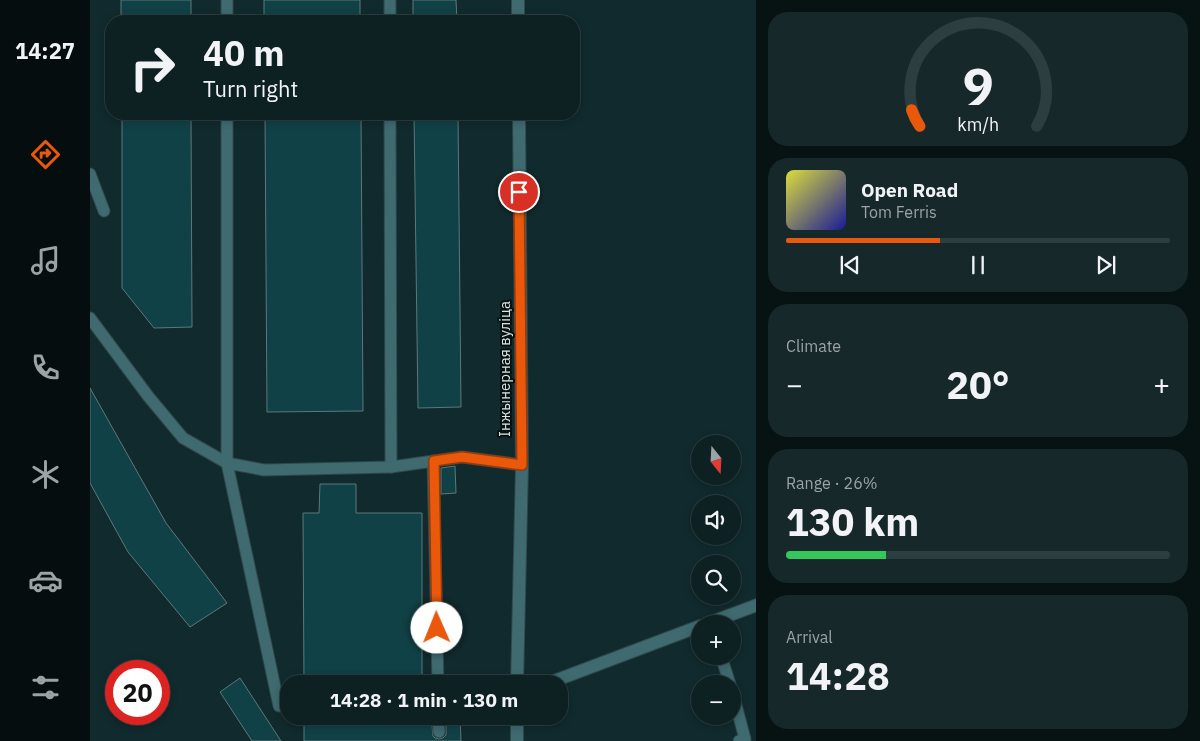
<!DOCTYPE html>
<meta charset="utf-8">
<style>
body{margin:0;font-family:"IBM Plex Sans",sans-serif;background:#16282a;color:#f1f3f6;height:100vh;display:flex;flex-direction:column;font-size:19px;white-space:nowrap}
*{box-sizing:border-box;margin:0}
p{font-size:16px;color:#9aa3a5}
.icon{flex:none;width:28px;height:28px;fill:none;stroke:currentColor;stroke-width:2;stroke-linecap:round;stroke-linejoin:round}
.map{position:relative;flex:1;overflow:hidden}
.side{display:flex;flex-direction:column;gap:12px;padding:12px;background:#071213;width:444px}
.side>*{flex:none}
.top-card{position:absolute;left:15px;top:15px;width:475px;height:105px;border-radius:20px;box-shadow:0 2px 8px #0003,0 0 0 1px #2d3e40;background:#0d2022;color:#f1f3f6;overflow:hidden}
.needle{width:32px;rotate:162deg}
.controls{position:absolute;left:601px;top:435px;display:grid;gap:10px}
.controls a{display:grid;place-items:center;width:50px;height:50px;border-radius:50%;background:#0d2022;box-shadow:0 2px 8px #0003,0 0 0 1px #2d3e40;font-size:25px}
.speed{position:absolute;left:15px;top:660px;display:flex;gap:10px;font-size:25px;font-weight:700;text-align:center}
.speed>*{display:grid;place-content:center;width:65px;height:65px;border-radius:50%;background:#0d2022;box-shadow:0 2px 8px #0003,0 0 0 1px #2d3e40;line-height:1}
.speed .limit{border:8px solid #d22;background:#fff;color:#111}
.pin{position:absolute;display:grid;place-items:center;width:42px;height:42px;color:#fff;margin:-21px;border:2px solid #fff;border-radius:50%;box-shadow:0 1px 5px #0007}
.me{position:absolute;width:55px;margin:-28px;rotate:359deg;stroke-linejoin:round;filter:drop-shadow(0 0 4px #0008)}
.turn{display:flex;align-items:center;gap:18px;height:105px;padding:0 15px;font-size:22px}
.turn .icon{width:65px;height:65px;stroke-width:2.5}
.turn b{display:block;font-size:35px;line-height:42px}
.big{font-size:38px;font-weight:700;line-height:1.1}
.side .card{flex:1;display:flex;flex-direction:column;justify-content:center;gap:8px;min-width:0;padding:0 18px;border-radius:20px;background:#16282a}
.side .dial{align-items:center;gap:0}
.dial svg{height:130px;overflow:visible;fill:none;stroke:#2d3e40;stroke-width:7;stroke-linecap:round;text-anchor:middle}
.dial text{fill:#f1f3f6;stroke:none}
.song{display:flex;align-items:center;gap:15px}
.cover{width:60px;height:60px;border-radius:8px;background:linear-gradient(135deg,hsl(60 70% 55%),hsl(240 70% 35%))}
.played{height:5px;border-radius:2px;background:linear-gradient(90deg,#ea580c 40%,#2d3e40 40%)}
.keys{display:flex;justify-content:space-around;direction:ltr}
.heat{display:flex;justify-content:space-between;align-items:center;font-size:28px;direction:ltr}
.charge{height:8px;border-radius:4px;background:linear-gradient(90deg,#34c759 26%,#2d3e40 0)}
.trip{position:absolute;left:190px;top:675px;width:288px;height:50px;border-radius:20px;background:#0d2022;box-shadow:0 2px 8px #0003,0 0 0 1px #2d3e40;font-weight:700;line-height:50px;text-align:center}
main{display:flex;flex:1;min-height:0}
.dock{display:flex;flex-direction:column;width:90px;justify-content:space-around;align-items:center;background:#050d0e;color:#9aa3a5}
.dock .icon{width:35px;height:35px}
.dock .current{color:#ea580c}
.dock b{font-size:22px;color:#f1f3f6}
.map>svg:first-child{display:block}
.building{fill:#104146;stroke:#5e787b}
.lines{fill:none;stroke-linecap:round;stroke-linejoin:round}
.service-casing{stroke:#30484a;stroke-width:13}
.tertiary-casing{stroke:#30484a;stroke-width:14}
.service{stroke:#3e6a70;stroke-width:11}
.tertiary{stroke:#3e6a70;stroke-width:12}
.route-casing{stroke:#983908;stroke-width:12}
.route{stroke:#ea580c;stroke-width:9}
.labels{text-anchor:middle;stroke-width:4;stroke-linejoin:round;paint-order:stroke}
.street-label{font-size:15px;fill:#d5e4e5;stroke:#071112}
</style>
<main>
<nav class="dock">
<b>14:27</b>
<svg class="icon current" aria-label="directions" viewBox="0 0 24 24"><path d="M12 3l9 9-9 9-9-9zM9 14v-3h6M13 9l2 2-2 2"/></svg>
<svg class="icon" aria-label="music" viewBox="0 0 24 24"><path d="M9 18V5l10-2v13"/><circle cx="6" cy="18" r="3"/><circle cx="16" cy="16" r="3"/></svg>
<svg class="icon" aria-label="phone" viewBox="0 0 24 24"><path d="M5 4h4l2 5-3 2q2 4 5 5l2-3 5 2v4C11 20 4 13 5 4z"/></svg>
<svg class="icon" aria-label="climate" viewBox="0 0 24 24"><path d="M12 3v18M4 7l16 10M4 17L20 7"/></svg>
<svg class="icon" aria-label="car" viewBox="0 0 24 24"><path d="M5 17H2v-5l4-1 3-4h7l3 4 3 1v5h-3M9 17h6M6 11h13"/><circle cx="7" cy="17" r="2"/><circle cx="17" cy="17" r="2"/></svg>
<svg class="icon" aria-label="filters" viewBox="0 0 24 24"><path d="M4 7h16M4 17h16"/><circle cx="9" cy="7" r="2"/><circle cx="15" cy="17" r="2"/></svg>
</nav>
<div class="map">
<svg width="667" height="741" viewBox="0 0 667 741">
<rect width="100%" height="100%" fill="#112a2d"/>
<g class="building">
<rect x="31" y="0" width="70" height="21"/>
<rect x="174" y="0" width="96" height="21"/>
<polygon points="323,0 366,0 367,21 323,21"/>
<polygon points="32,114 101,114 102,327 64,328 32,288"/>
<polygon points="175,114 271,114 273,411 177,412"/>
<polygon points="324,114 368,114 371,407 328,408"/>
<polygon points="0,388 76,523 137,603 100,627 38,552 0,483"/>
<polygon points="365,466 366,493 351,494 351,468"/>
<polygon points="230,484 266,484 266,513 332,513 332,684 214,684 213,513 229,513"/>
<polygon points="150,678 191,741 162,741 130,692"/>
<polygon points="214,716 341,716 343,736 345,738 349,739 353,738 356,735 356,716 370,716 371,741 214,741"/>
</g>
<g class="lines">
<g class="service-casing">
<g id="service">
<polyline points="137,0 137,21"/>
<polyline points="300,0 300,21"/>
<polyline points="137,114 137,463 189,706"/>
<polyline points="300,114 301,467"/>
<polyline points="0,174 14,211"/>
<polyline points="0,318 58,396 93,438 137,463 174,470 301,467 372,457 432,465"/>
<polyline points="343,461 348,684"/>
<polyline points="631,656 640,684"/>
<polyline points="642,690 655,739 649,741"/>
<polyline points="348,716 349,732"/>
</g>
</g>
<g class="tertiary-casing">
<g id="tertiary">
<polyline points="428,0 428,21"/>
<polyline points="616,624 667,605"/>
<polyline points="427,684 432,465 429,114"/>
<polyline points="456,684 610,626"/>
<polyline points="427,716 427,741"/>
</g>
</g>
<use href="#service" class="service"/>
<use href="#tertiary" class="tertiary"/>
</g>
<g class="lines">
<g class="route-casing">
<polyline id="route" points="347,628 344,461 372,457 432,465 429,192"/>
</g>
<use href="#route" class="route"/>
</g>
<g class="labels">
<g class="street-label">
<text transform="translate(415 369) rotate(-90)" y="5">Інжынерная вуліца</text>
</g>
</g>
</svg>
<div class="controls">
<a><svg class="needle" viewBox="-14 -14 28 28"><path d="M0-13l5 13h-10z" fill="#e53935"/><path d="M0 13l5-13h-10z" fill="#9aa3a5"/></svg></a>
<a><svg class="icon" aria-label="sound" viewBox="0 0 24 24"><path d="M4 9h4l5-4v14l-5-4H4zM17 9q2 3 0 6"/></svg></a>
<a><svg class="icon" aria-label="search" viewBox="0 0 24 24"><circle cx="10" cy="10" r="6"/><path d="M15 15l6 6"/></svg></a>
<a>+</a>
<a>−</a>
</div>
<div class="speed"><div class="limit">20</div></div>
<div class="pin" style="left:429px;top:192px;background:#d93025"><svg class="icon" aria-label="arrive" viewBox="0 0 24 24"><path d="M6 21V4h12l-3 4 3 4H6"/></svg></div>
<svg class="me" style="left:347px;top:628px" viewBox="-20 -20 40 40"><circle r="19" fill="#fff"/><path d="M0-13L10 11 0 6-10 11z" fill="#ea580c"/></svg>
<div class="trip">14:28 · 1 min · 130 m</div>
<div class="top-card">
<div class="turn"><svg class="icon" aria-label="right" viewBox="0 0 24 24"><path d="M7 20v-9h11M14 6l5 5-5 5"/></svg><div><b>40 m</b>Turn right</div></div>
</div>
</div>
<section class="side">
<div class="card dial"><svg viewBox="0 0 100 80">
<path d="M14 69A42 42 0 1 1 86 69"/>
<path d="M14 69A42 42 0 0 1 9 59" stroke="#ea580c"/>
<text x="50" y="56" font-size="32" font-weight="700">9</text>
<text x="50" y="72" font-size="11">km/h</text>
</svg></div>
<div class="card">
<div class="song"><i class="cover"></i><div><b>Open Road</b><p>Tom Ferris</p></div></div>
<div class="played"></div>
<div class="keys"><svg class="icon" aria-label="previous" viewBox="0 0 24 24"><path d="M18 5L8 12l10 7zM5 5v14"/></svg><svg class="icon" aria-label="pause" viewBox="0 0 24 24"><path d="M8 5v14M16 5v14"/></svg><svg class="icon" aria-label="next" viewBox="0 0 24 24"><path d="M6 5l10 7-10 7zM19 5v14"/></svg></div>
</div>
<div class="card"><p>Climate</p>
<div class="heat"><a>−</a><b class="big">20°</b><a>+</a></div>
</div>
<div class="card"><p>Range · 26%</p><b class="big">130 km</b><div class="charge"></div></div>
<div class="card"><p>Arrival</p><b class="big">14:28</b></div>
</section>
</main>
